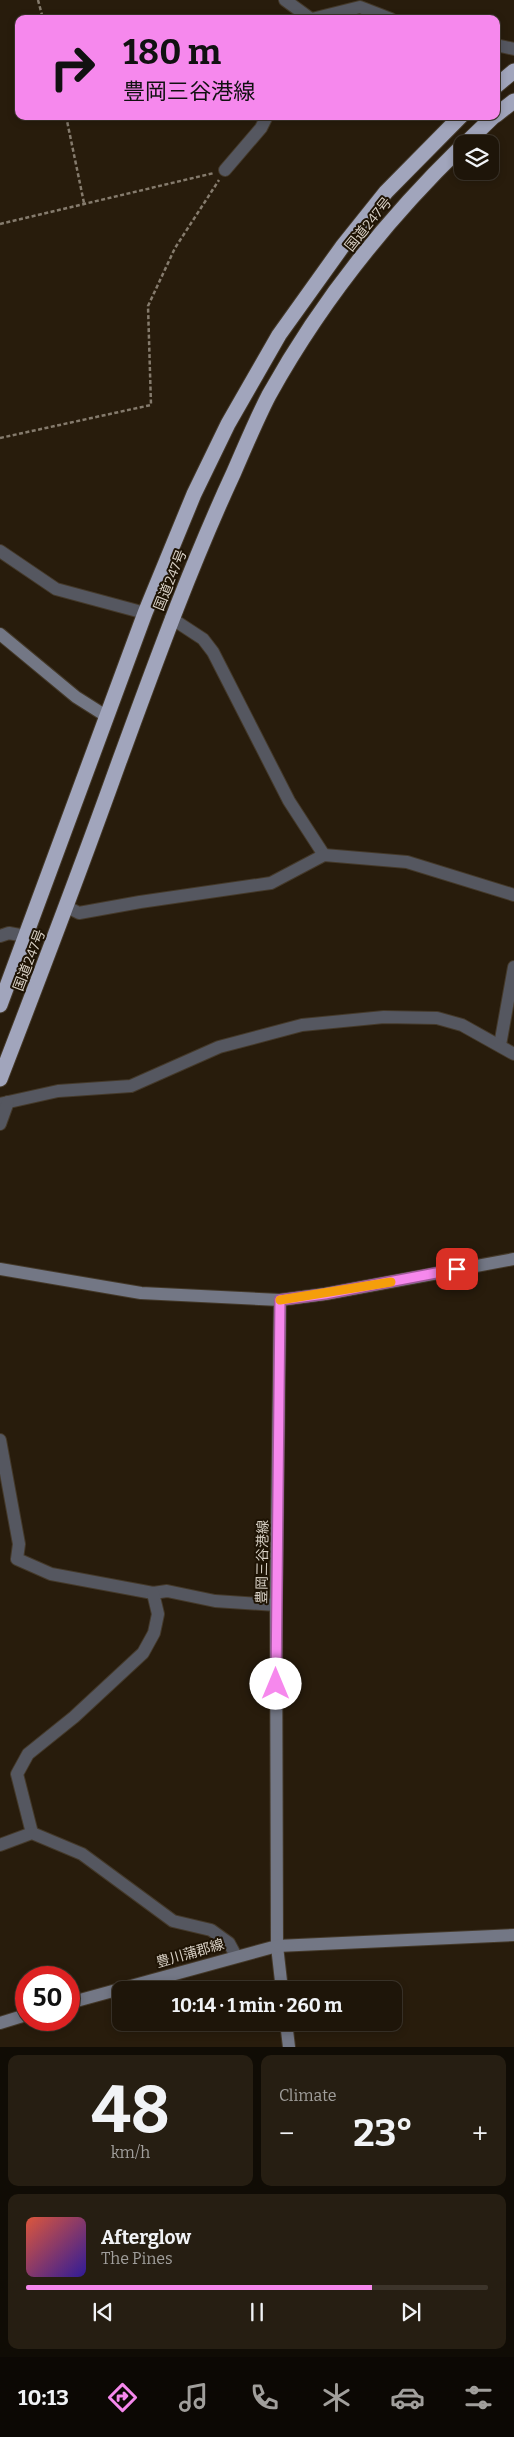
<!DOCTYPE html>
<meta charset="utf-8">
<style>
body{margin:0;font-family:Bitter,"Noto Sans JP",serif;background:#261e12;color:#f1f3f6;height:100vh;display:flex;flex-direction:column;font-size:19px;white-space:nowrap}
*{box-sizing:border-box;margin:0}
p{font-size:16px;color:#a19f9c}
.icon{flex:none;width:28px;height:28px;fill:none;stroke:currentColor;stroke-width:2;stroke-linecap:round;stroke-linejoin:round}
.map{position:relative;height:2047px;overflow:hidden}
.side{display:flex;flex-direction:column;gap:8px;padding:8px;background:#100c05;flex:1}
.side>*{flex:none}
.guide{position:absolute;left:15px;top:15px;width:485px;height:105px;border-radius:10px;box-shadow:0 2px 8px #0003,0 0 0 1px #3c342a;background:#f688ed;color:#111;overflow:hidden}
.tools{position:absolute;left:454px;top:135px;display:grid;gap:10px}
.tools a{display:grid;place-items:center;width:45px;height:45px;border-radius:10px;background:#1e1509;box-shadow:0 2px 8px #0003,0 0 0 1px #3c342a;font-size:25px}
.speed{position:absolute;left:15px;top:1966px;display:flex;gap:10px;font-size:25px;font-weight:700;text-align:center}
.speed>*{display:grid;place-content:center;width:65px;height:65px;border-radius:50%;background:#1e1509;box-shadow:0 2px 8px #0003,0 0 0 1px #3c342a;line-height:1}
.speed .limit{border:8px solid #d22;background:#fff;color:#111}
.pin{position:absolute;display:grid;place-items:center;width:42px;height:42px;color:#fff;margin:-21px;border-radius:10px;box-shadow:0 2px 8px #0006}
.me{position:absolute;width:55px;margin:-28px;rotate:0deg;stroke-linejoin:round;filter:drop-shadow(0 0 4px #0008)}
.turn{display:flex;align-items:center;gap:18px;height:105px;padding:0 25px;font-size:22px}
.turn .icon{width:65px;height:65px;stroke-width:2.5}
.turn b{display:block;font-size:35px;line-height:42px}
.big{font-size:38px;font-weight:700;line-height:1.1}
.side .widget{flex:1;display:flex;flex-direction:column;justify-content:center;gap:8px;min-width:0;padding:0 18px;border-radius:10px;background:#261e12}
.side .dial{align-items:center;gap:0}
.dial b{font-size:65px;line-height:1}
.song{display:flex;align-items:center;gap:15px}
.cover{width:60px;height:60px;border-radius:8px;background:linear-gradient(135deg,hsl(10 70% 55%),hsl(250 70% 35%))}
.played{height:5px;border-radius:2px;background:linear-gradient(90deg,#f688ed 75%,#3c342a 75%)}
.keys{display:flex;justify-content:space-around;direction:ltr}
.heat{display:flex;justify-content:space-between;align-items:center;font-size:28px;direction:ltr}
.side .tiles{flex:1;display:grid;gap:8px;grid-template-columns:1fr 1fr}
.widget:last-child{grid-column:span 2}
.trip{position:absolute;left:112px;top:1981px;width:290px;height:50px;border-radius:10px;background:#1e1509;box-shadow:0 2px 8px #0003,0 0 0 1px #3c342a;font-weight:700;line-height:50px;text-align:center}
.tabs{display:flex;height:80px;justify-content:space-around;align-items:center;background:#0c0804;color:#a19f9c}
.tabs .icon{width:35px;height:35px}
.tabs .current{color:#f688ed}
.tabs b{font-size:22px;color:#f1f3f6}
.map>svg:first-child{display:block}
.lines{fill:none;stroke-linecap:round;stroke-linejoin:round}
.street-casing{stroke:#44392a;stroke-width:14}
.secondary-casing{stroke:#44392a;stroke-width:14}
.highway-casing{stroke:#44392a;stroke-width:17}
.path{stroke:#857b6d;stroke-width:2.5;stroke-dasharray:4 2.5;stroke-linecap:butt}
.street{stroke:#555760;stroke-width:12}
.secondary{stroke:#737785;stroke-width:12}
.highway{stroke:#a1a5bc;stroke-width:15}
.route-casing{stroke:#a0589a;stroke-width:12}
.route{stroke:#f688ed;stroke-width:9}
.slow{stroke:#f59e0b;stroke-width:9}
.labels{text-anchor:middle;stroke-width:4;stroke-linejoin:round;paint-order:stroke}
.street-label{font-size:14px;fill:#d8d0c5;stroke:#1e1304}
</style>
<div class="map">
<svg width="514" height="2047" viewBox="0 0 514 2047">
<rect width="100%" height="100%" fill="#281c0c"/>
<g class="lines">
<g class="street-casing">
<g id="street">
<polyline points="285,0 311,19"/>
<polyline points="312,19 360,7 391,19"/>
<polyline points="496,45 514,49"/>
<polyline points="225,170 261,128 267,116"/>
<polyline points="0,551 56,589 145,613"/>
<polyline points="171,618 203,639 213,652 289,801 324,855"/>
<polyline points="67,907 79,913 140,902 271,883 324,855 407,862 514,895"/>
<polyline points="0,936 9,933 25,936"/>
<polyline points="500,1045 514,967"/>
<polyline points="0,1104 58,1091 131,1086 219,1047 302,1025 384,1017 437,1018 462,1025 514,1054"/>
<polyline points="0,1124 8,1102"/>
<polyline points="0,1440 19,1544 17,1559 51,1574 153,1593 167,1591 215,1601 276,1605"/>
<polyline points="32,1833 17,1774 28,1754 74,1717 143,1653 154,1633 158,1614 153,1593"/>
<polyline points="0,1845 32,1833 82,1854 173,1921 211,1930 229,1943 236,1956"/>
</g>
</g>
<g class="secondary-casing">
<g id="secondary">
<polyline points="0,634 76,697 106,716"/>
<polyline points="0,1269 141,1293 280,1300 325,1294 514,1259"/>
<polyline points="280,1300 276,1605 277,1946 282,1990"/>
<polyline points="69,2003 277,1946 514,1935"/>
<polyline points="286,2022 289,2047"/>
<polyline points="0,2023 26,2015"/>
</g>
</g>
<g class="highway-casing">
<g id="highway">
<polyline points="496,86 514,71"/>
<polyline points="496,115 514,101"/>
<polyline points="465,144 494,116"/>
<polyline points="0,1005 145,613 194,494 228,424 279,335 342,247 386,192 461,116"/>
<path d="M 0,1079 C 41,973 81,868 119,762 C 155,664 190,567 234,472 C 245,447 256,420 269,395 C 320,303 387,219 462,146"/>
</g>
</g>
<g class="path">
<polyline points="38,0 43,19"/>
<polyline points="66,116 84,203"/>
<polyline points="0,224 214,173"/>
<polyline points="0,438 151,405 148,306 175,248 219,180"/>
</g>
<use href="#street" class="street"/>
<use href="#secondary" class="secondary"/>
<use href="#highway" class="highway"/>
</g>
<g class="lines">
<g class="route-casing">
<polyline id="route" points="276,1684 280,1300 325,1294 457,1269"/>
</g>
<use href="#route" class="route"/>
<polyline class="slow" points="280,1300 391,1282"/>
</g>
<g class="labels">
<g class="street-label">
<text transform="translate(368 224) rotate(-51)" y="5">国道247号</text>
<text transform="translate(170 580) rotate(-68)" y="5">国道247号</text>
<text transform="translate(29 960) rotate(-69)" y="5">国道247号</text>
<text transform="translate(262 1562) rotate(-89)" y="5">豊岡三谷港線</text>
<text transform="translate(190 1953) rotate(-16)" y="5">豊川蒲郡線</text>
</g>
</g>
</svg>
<div class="tools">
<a><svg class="icon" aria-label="layers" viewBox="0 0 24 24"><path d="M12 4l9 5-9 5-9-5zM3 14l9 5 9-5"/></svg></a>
</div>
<div class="speed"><div class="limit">50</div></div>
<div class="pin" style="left:457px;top:1269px;background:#d93025"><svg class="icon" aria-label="arrive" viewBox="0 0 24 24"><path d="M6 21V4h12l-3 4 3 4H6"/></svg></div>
<svg class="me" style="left:276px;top:1684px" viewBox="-20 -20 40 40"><circle r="19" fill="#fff"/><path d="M0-13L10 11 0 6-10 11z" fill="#f688ed"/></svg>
<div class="trip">10:14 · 1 min · 260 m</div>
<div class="guide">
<div class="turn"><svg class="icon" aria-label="right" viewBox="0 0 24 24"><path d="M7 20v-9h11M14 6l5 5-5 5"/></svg><div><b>180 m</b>豊岡三谷港線</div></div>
</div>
</div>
<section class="side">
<div class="tiles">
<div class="widget dial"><b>48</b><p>km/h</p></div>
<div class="widget"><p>Climate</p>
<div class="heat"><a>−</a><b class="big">23°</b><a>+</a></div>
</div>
<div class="widget">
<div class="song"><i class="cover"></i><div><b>Afterglow</b><p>The Pines</p></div></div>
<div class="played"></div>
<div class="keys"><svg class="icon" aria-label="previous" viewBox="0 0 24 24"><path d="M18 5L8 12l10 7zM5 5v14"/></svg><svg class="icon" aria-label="pause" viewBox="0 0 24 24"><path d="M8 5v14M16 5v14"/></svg><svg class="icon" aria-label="next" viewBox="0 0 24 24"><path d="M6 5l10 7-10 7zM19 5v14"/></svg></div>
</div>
</div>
</section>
<nav class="tabs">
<b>10:13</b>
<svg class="icon current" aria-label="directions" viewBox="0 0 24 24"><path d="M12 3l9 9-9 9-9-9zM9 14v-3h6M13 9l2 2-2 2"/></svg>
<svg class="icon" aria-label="music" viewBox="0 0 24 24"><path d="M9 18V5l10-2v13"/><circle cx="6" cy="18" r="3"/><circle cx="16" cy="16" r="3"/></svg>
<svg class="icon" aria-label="phone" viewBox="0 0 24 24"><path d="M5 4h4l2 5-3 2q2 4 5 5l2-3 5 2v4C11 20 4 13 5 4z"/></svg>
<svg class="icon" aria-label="climate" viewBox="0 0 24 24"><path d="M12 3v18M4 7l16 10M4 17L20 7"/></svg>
<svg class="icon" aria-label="car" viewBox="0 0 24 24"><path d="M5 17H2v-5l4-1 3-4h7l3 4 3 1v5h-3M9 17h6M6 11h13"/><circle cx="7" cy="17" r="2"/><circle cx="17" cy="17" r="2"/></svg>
<svg class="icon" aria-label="filters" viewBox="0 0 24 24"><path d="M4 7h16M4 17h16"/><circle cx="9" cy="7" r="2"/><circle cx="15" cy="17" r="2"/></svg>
</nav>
